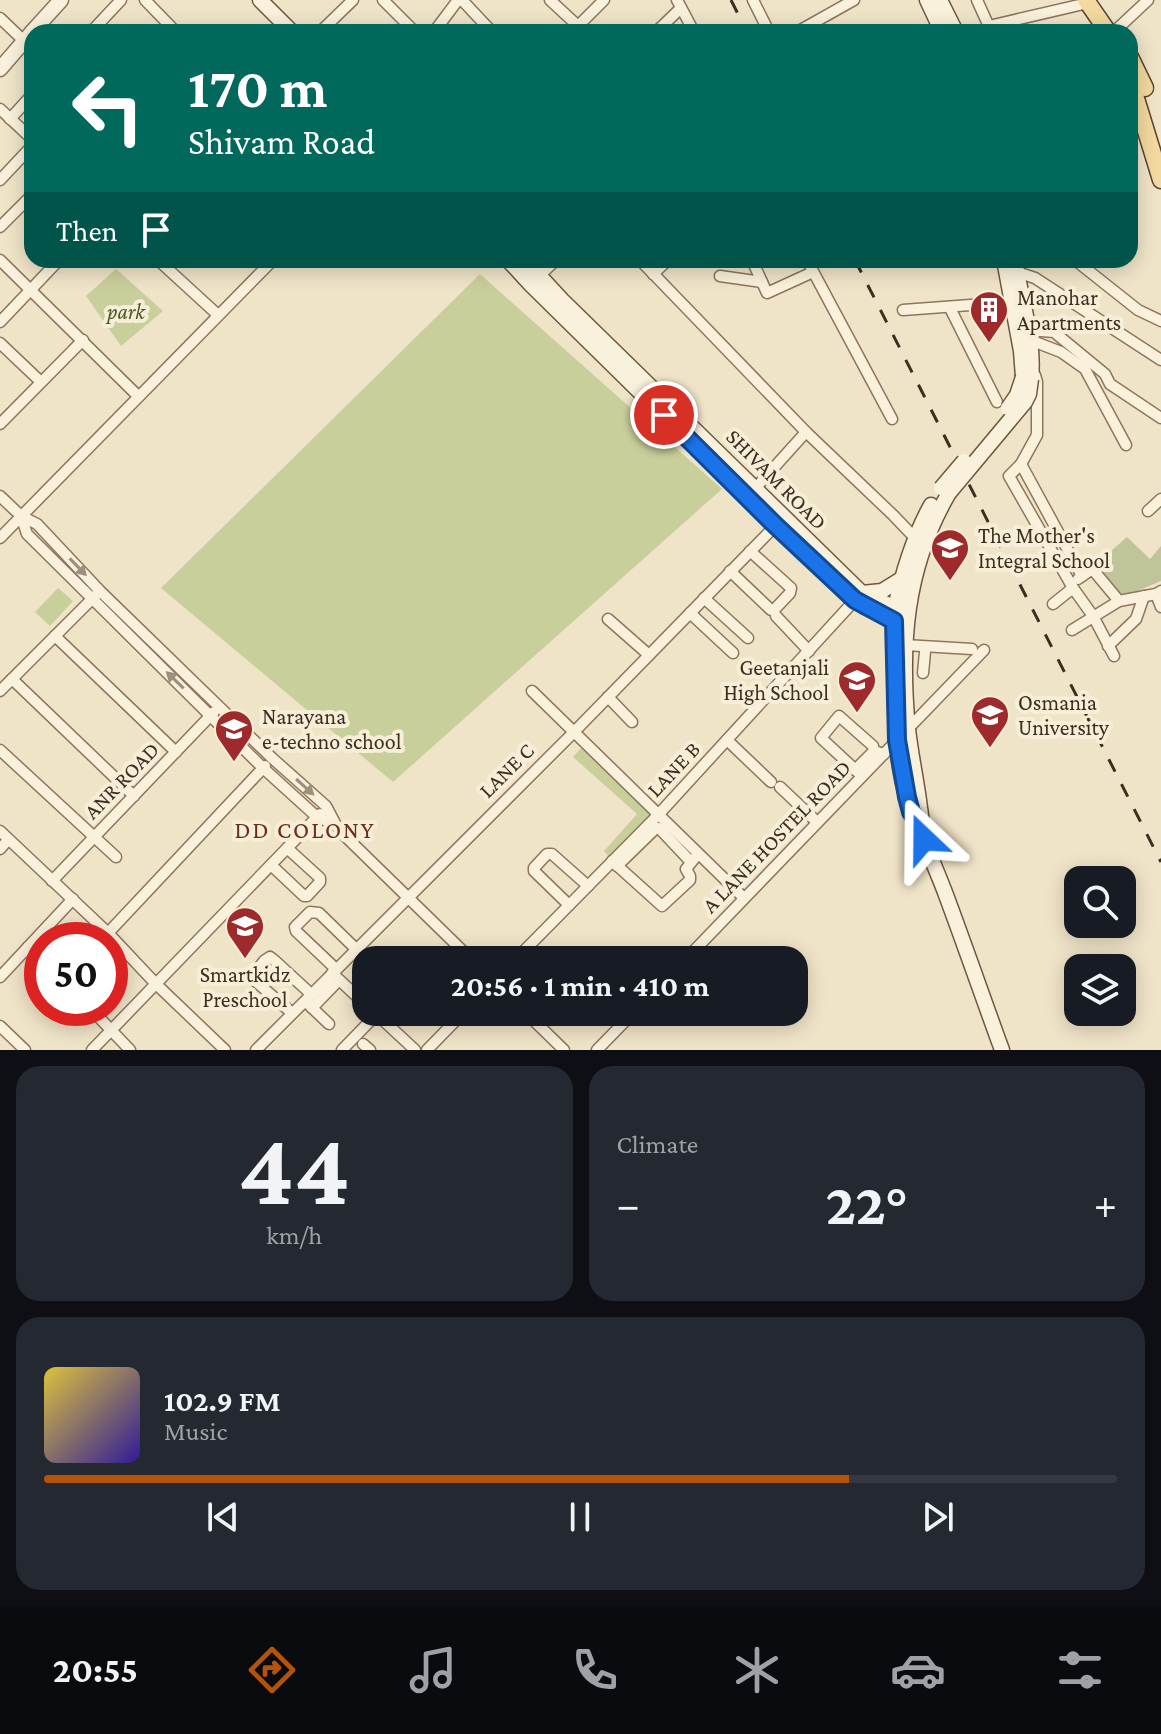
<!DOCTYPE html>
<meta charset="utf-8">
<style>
body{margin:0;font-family:"Crimson Pro",serif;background:#242831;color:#f1f3f6;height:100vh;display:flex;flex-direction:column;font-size:30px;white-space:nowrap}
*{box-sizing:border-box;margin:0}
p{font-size:26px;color:#9ea1a6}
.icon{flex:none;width:44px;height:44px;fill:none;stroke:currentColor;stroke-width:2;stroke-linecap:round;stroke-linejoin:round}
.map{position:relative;height:1050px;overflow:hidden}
.panel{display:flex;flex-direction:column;gap:16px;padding:16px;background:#0d0f14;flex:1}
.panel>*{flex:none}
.hud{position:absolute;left:24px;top:24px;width:1114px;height:244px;border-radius:24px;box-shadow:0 4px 20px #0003;background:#00695c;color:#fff;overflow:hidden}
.tools{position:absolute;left:1064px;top:866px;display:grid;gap:16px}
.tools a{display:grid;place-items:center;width:72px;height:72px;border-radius:16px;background:#171b24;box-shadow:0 4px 20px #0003;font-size:40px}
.speed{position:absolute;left:24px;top:922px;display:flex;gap:16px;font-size:40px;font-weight:700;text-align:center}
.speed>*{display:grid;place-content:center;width:104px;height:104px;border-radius:50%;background:#171b24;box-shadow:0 4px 20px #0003;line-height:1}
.speed .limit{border:12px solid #d22;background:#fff;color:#111}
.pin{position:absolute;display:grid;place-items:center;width:68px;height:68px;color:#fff;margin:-34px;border:4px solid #fff;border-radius:50%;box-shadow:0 2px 8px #0007}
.me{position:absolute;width:88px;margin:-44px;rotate:337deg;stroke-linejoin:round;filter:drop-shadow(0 0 6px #0008)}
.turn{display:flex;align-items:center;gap:28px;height:168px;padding:0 32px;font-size:36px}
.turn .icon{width:104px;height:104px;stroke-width:2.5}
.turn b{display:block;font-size:56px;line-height:68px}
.then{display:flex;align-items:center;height:76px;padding:0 32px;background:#0003;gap:16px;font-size:30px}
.big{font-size:60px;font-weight:700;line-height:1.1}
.panel .card{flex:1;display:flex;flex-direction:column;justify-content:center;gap:12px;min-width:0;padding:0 28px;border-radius:24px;background:#242831}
.panel .dial{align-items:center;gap:0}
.dial b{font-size:104px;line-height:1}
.song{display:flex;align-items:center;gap:24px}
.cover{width:96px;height:96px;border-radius:12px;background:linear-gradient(135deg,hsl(50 70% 55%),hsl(250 70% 35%))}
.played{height:8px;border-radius:4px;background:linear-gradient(90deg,#b45309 75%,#363941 75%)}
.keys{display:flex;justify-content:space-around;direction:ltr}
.heat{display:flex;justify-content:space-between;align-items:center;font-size:44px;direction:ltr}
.panel .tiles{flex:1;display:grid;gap:16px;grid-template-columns:1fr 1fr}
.card:last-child{grid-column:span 2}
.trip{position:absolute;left:352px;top:946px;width:456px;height:80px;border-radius:24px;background:#171b24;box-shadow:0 4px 20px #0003;font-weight:700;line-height:80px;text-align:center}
.dock{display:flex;height:128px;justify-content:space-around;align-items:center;background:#090b0e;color:#9ea1a6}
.dock .icon{width:56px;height:56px}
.dock .on{color:#b45309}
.dock b{font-size:36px;color:#f1f3f6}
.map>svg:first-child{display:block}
.green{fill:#c9cf9b}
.cemetery{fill:#bfc49a}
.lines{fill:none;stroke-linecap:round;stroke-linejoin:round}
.minor-casing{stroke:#8d765c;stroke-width:13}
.tertiary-casing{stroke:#8d765c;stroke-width:17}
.secondary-casing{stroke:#6f573f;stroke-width:17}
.primary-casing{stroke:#5b4430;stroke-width:19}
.minor{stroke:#faf1dc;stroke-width:10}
.tertiary{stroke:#faf1dc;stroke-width:14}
.secondary{stroke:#faf1dc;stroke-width:14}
.primary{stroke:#f3d9a0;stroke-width:16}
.rail{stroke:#3d2e20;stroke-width:3;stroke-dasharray:14 14;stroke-linecap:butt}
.secondary-bridge-casing{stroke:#6f573f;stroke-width:17;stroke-linecap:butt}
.secondary-bridge{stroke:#faf1dc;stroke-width:14}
.oneway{fill:#9c907e}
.route-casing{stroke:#114b97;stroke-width:20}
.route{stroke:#1a73e8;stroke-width:14}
.labels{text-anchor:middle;stroke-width:8;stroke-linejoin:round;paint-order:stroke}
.poi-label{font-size:22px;fill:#3d2e20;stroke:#f7eed8;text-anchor:start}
.park-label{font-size:22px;font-style:italic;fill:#4d5a26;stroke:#f7eed8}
.street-label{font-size:22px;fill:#3d2e20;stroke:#f7eed8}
.neighbourhood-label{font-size:24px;letter-spacing:2px;fill:#6b2e1e;stroke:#f7eed8}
</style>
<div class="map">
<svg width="1161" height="1050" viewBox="0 0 1161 1050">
<rect width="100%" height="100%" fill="#f0e4c8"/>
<g class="green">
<polygon points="116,269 163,311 121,346 86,296"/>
<polygon points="480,274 722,489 393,782 161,588"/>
<polygon points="58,588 73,601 50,626 35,612"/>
<polygon points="582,747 653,813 610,858 604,851 637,814 573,757"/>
</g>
<polygon class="cemetery" points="1127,537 1150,559 1161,546 1161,581 1123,597 1095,565"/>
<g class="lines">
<g class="minor-casing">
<g id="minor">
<polyline points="145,0 176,32"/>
<polyline points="383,0 415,32"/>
<polyline points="462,0 492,32"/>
<polyline points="550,0 578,26"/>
<polyline points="677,0 694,32"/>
<polyline points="753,0 769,32"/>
<polyline points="977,0 991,31"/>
<polyline points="0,18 24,41"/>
<polyline points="989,26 1088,3"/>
<polyline points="1116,30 1148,0"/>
<polyline points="91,32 121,0"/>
<polyline points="320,32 353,0"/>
<polyline points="434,32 458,0"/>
<polyline points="572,32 604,0"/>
<polyline points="656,32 681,8"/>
<polyline points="797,32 854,0"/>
<polyline points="0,109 32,139"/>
<polyline points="10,119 32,95"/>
<polyline points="0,180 32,146"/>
<polyline points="0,227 32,195"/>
<polyline points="0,260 138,396"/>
<polyline points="158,260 218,315"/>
<polyline points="640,260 806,432 893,515 916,539"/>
<polyline points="752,260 767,293 813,272"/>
<polyline points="807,260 892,419"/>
<polyline points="1075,260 1138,310 1161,321"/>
<polyline points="896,261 911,260"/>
<polyline points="1017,272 1035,278 1161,360"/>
<polyline points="653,274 668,260"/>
<polyline points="540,275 556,260"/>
<polyline points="720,276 762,282"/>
<polyline points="950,308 997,402"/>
<polyline points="903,310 1011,302"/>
<polyline points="0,322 59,260"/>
<polyline points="1028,330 1054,332 1105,374 1110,384 1161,418"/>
<polyline points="1030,340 1061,352 1085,369 1126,445"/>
<polyline points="0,343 41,382"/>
<polyline points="1035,375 1037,382 1037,435 1021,464 1009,476 1073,588 1093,616 1114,656"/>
<polyline points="0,424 83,340"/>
<polyline points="1021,464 1082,576"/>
<polyline points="752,492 806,432"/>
<polyline points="0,496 21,516 37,524 100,591 272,758 326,806 336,825 345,836 472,960"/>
<polyline points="1148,511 1161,499"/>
<polyline points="21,516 27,534 263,768 317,817 336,825"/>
<polyline points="0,538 273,260"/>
<polyline points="730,571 771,610 774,610 790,593 791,588 750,551"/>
<polyline points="1078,579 1091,570 1094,571 1119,601"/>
<polyline points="1156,594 1161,607"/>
<polyline points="704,598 748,638"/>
<polyline points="1053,604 1073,588"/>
<polyline points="690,613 733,653"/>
<polyline points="776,616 809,651"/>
<polyline points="608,619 649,655"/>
<polyline points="1072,630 1119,601 1156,594 1161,591"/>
<polyline points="55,636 176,752"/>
<polyline points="905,645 972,649"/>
<polyline points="1108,646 1136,619 1144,596"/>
<polyline points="923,673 925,652"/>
<polyline points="12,679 134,796"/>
<polyline points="0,691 96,595"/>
<polyline points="532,691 744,898"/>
<polyline points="608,697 632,722"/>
<polyline points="727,740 771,782"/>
<polyline points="0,750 116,857"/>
<polyline points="855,770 874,751"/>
<polyline points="862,776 821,738 839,716 873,746 874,751 884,754"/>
<polyline points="780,787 817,822"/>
<polyline points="0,831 108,933 156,984 225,1050"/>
<polyline points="0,849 8,840"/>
<polyline points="612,861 662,906 690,880 690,876 686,869 698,854"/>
<polyline points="271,865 304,896 307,896 320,882 320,878 287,848"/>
<polyline points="617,866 656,828 659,828 691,862"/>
<polyline points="52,881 214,712"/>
<polyline points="569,905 534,871 534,868 547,854 552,854 588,886"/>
<polyline points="108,933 265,766"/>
<polyline points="28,947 42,960"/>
<polyline points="515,960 658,815 855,600"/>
<polyline points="601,960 607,954 615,960"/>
<polyline points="685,960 984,650"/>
<polyline points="336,969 296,931 295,927 310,912 319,913 356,949"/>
<polyline points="332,973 366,1005"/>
<polyline points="0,977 73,899"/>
<polyline points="307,1003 329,1024"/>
<polyline points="90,1008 130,1050"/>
<polyline points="312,1008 339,980"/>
<polyline points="525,1012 564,1050"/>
<polyline points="292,1013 254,980 253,975 264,961 270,957 274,960 311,994"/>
<polyline points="385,1022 415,1050"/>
<polyline points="0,1026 25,1050"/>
<polyline points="363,1044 370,1050"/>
<polyline points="92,1050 320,814"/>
<polyline points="256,1050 574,732 778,523"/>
<polyline points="342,1050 374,1017 374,1012"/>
<polyline points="427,1050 464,1012"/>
<polyline points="597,1050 634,1012"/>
</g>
</g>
<g class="tertiary-casing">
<g id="tertiary">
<polyline points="32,32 61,0"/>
<polyline points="0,69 32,32"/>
</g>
</g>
<g class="secondary-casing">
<g id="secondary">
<polyline points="260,0 292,32"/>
<polyline points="927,0 942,32"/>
<polyline points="940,0 956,32"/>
<polyline points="508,260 531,285 775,525 855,600 865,607 905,625"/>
<polyline points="525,260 562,300 862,593 907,613"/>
<polyline points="1004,260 1021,351 1023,377"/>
<path d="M 1015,260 C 1021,300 1035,339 1031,379"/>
<path d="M 949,493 C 905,568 900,645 908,729 C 911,756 917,782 920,808 C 922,818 921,828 924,838 C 930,857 939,876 946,895 C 965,946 983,998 1002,1050"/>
<polyline points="862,593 882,591 903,578"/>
<path d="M 920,825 C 893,785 895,713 895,664 C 894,646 892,627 895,609 C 902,574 914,536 931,505"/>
</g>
</g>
<g class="primary-casing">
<g id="primary">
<polyline points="1086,0 1108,32"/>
<polyline points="1130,57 1145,88"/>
<polyline points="1130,79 1161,180"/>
</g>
</g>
<use href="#minor" class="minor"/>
<use href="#tertiary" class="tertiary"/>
<use href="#secondary" class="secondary"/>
<use href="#primary" class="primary"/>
<g class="rail">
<polyline points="731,0 747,32"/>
<polyline points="855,260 1161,862"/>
</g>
<g class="secondary-bridge-casing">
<g id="secondary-bridge">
<polyline points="1008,408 1017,395 1023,377"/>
<polyline points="941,488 964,461"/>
<polyline points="949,493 1025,402 1029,394 1031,379"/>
</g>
</g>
<use href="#secondary-bridge" class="secondary-bridge"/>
</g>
<defs><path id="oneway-solid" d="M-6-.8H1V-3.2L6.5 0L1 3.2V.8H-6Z" transform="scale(2)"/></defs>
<g class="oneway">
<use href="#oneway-solid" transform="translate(78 567) rotate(46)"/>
<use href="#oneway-solid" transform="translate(175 680) rotate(-136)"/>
<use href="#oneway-solid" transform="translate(305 787) rotate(42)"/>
</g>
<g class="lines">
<g class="route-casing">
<polyline id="route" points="664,415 775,525 855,600 894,621 897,740 907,797 911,812 921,826 924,839"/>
</g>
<use href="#route" class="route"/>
</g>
<defs>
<g id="building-pin" transform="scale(2)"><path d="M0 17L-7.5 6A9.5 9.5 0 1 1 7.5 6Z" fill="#9e2a2b" stroke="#f7eed8"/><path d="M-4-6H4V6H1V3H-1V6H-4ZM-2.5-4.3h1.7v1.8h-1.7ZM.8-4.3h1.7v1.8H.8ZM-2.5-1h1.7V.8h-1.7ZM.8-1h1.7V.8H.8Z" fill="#fff"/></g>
<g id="university-pin" transform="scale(2)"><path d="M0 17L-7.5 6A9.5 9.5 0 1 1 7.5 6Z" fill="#9e2a2b" stroke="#f7eed8"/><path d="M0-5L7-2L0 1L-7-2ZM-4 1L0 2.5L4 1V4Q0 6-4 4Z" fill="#fff"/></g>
</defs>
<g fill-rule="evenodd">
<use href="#building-pin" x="989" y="310"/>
<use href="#university-pin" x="950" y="548"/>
<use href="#university-pin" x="857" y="680"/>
<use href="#university-pin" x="990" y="715"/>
<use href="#university-pin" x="234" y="729"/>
<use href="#university-pin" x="245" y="926"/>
</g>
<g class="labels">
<g class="poi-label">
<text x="1017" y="305">Manohar<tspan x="1017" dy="25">Apartments</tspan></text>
<text x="978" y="543">The Mother's<tspan x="978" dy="25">Integral School</tspan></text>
<text x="829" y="675" text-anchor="end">Geetanjali<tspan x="829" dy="25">High School</tspan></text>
<text x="1018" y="710">Osmania<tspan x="1018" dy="25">University</tspan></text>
<text x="262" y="724">Narayana<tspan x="262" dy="25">e-techno school</tspan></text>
<text x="245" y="982" text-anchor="middle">Smartkidz<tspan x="245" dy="25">Preschool</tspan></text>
</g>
<g class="park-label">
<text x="126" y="319">park</text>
</g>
<g class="street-label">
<text transform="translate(777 479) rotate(45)" y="8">SHIVAM ROAD</text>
<text transform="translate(673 769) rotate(-47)" y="8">LANE B</text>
<text transform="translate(506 770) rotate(-45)" y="8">LANE C</text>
<text transform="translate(121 780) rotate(-46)" y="8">ANR ROAD</text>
<text transform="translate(776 836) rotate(-46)" y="8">A LANE HOSTEL ROAD</text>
</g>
<g class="neighbourhood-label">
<text x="305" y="838">DD COLONY</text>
</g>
</g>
</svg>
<div class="tools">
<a><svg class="icon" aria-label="search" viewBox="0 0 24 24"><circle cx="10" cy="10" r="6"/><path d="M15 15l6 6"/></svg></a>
<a><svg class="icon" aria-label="layers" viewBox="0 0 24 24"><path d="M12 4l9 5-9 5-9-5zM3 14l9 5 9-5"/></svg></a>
</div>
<div class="speed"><div class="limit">50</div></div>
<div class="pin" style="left:664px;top:415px;background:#d93025"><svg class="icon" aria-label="arrive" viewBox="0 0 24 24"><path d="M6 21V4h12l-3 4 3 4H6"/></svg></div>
<svg class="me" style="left:924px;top:839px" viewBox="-20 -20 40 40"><path d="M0-17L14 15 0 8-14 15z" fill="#1a73e8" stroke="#fff" stroke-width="4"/></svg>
<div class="trip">20:56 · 1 min · 410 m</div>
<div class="hud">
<div class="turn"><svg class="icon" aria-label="left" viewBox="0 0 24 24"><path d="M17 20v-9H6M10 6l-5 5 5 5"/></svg><div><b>170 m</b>Shivam Road</div></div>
<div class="then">Then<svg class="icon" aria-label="arrive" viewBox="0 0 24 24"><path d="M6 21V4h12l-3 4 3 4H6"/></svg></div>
</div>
</div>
<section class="panel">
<div class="tiles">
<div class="card dial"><b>44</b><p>km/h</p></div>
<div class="card"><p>Climate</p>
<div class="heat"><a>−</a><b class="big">22°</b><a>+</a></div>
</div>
<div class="card">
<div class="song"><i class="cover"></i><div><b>102.9 FM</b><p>Music</p></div></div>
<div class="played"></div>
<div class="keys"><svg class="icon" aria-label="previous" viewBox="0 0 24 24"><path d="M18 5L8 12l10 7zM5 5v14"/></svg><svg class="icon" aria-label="pause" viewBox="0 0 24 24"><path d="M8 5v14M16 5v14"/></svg><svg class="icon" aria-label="next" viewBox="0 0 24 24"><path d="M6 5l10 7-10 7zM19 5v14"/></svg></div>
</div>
</div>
</section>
<nav class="dock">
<b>20:55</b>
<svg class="icon on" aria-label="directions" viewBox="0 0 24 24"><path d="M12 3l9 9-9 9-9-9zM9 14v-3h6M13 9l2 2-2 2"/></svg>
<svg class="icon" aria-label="music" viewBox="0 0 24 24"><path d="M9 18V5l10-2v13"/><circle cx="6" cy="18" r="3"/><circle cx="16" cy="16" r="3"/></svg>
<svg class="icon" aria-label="phone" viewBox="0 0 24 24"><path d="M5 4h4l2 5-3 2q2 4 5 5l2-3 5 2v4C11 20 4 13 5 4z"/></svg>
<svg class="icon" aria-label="climate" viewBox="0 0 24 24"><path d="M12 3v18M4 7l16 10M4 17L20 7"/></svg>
<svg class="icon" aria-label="car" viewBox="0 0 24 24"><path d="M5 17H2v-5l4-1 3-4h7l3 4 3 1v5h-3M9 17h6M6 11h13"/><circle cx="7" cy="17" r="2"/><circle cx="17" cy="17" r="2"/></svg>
<svg class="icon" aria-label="filters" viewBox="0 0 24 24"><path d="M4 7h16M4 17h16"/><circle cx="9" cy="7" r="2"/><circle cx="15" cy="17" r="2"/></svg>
</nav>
